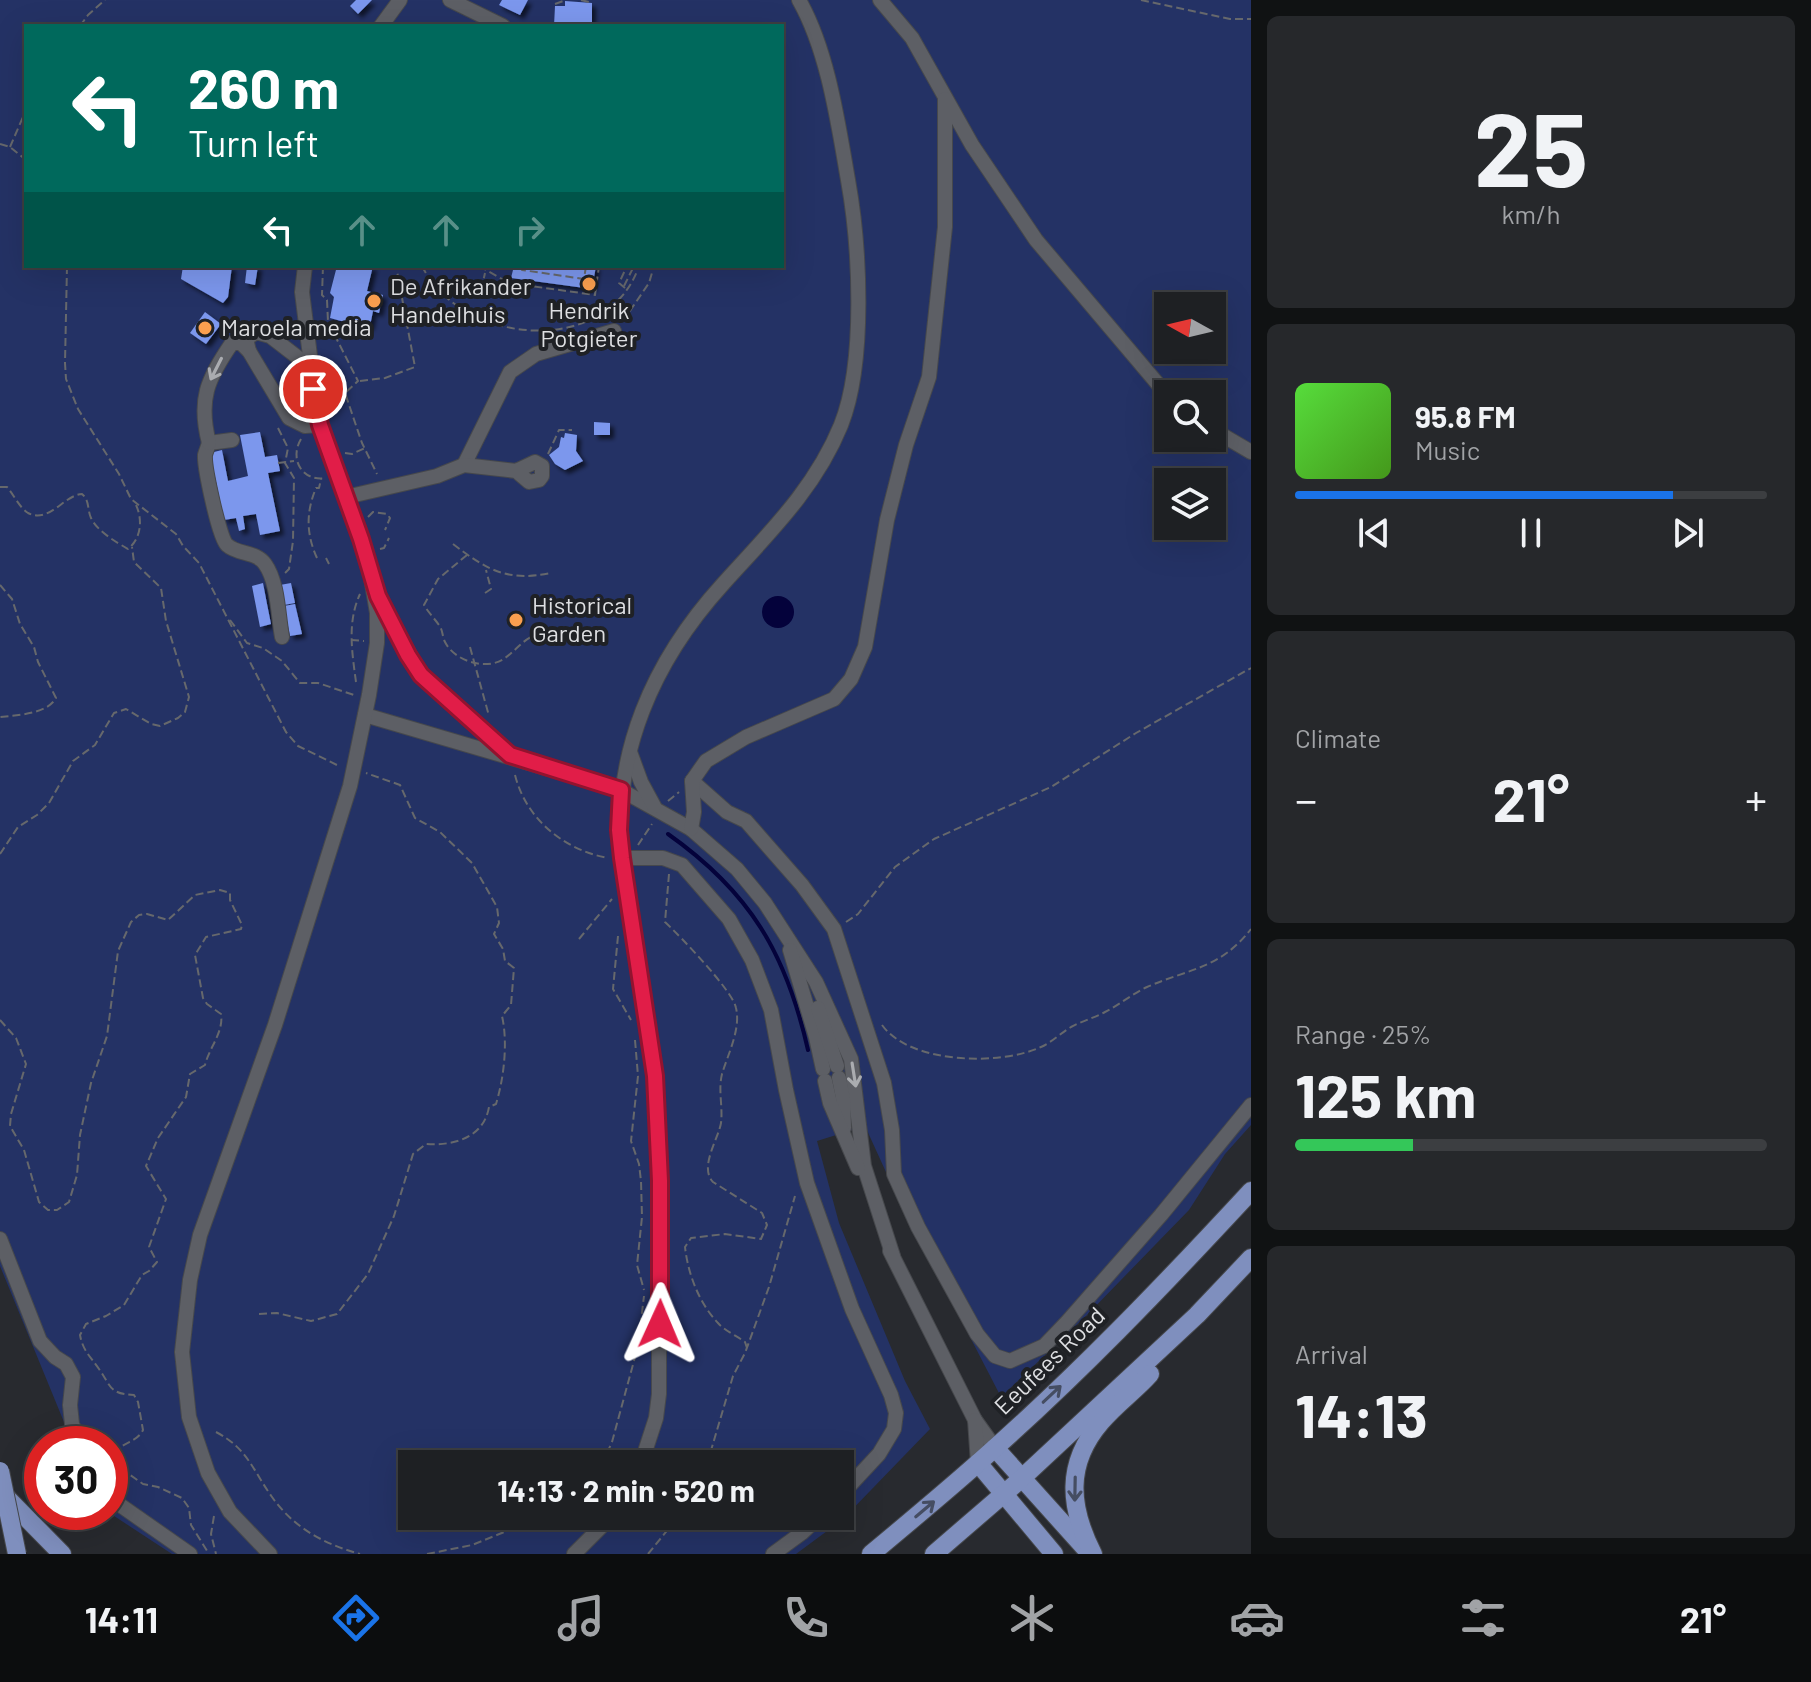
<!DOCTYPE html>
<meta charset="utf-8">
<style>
body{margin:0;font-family:Barlow,sans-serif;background:#26282b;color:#f1f3f6;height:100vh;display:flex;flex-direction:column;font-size:30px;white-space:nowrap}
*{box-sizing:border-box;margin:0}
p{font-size:26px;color:#a1a3a6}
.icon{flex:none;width:44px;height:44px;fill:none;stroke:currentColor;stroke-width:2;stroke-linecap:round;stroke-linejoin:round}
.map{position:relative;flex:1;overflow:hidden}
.drawer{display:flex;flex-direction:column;gap:16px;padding:16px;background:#101213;width:560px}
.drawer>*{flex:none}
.hud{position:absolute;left:24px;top:24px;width:760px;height:244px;border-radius:0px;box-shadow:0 8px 32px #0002,0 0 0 2px #3c3e41;background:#00695c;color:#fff;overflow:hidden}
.needle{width:52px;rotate:278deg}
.tools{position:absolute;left:1154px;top:292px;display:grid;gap:16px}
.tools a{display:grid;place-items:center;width:72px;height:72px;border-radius:0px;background:#1e2023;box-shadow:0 8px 32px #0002,0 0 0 2px #3c3e41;font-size:40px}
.speed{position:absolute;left:24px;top:1426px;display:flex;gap:16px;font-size:40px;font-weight:700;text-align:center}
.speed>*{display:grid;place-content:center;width:104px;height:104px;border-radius:50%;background:#1e2023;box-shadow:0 8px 32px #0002,0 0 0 2px #3c3e41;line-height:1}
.speed .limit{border:12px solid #d22;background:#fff;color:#111}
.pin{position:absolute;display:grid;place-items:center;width:68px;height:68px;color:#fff;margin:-34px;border:4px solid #fff;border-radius:50%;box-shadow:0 2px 8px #0007}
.me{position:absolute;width:88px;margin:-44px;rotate:1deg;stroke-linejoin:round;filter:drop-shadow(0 0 6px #0008)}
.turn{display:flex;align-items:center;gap:28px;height:168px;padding:0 32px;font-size:36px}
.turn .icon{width:104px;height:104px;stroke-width:2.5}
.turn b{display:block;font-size:56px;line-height:68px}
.lanes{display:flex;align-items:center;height:76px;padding:0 32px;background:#0003;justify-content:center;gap:40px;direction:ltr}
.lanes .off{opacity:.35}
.big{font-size:60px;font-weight:700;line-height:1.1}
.drawer .card{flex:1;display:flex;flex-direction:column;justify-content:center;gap:12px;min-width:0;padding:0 28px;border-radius:12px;background:#26282b}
.drawer .dial{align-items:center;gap:0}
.dial b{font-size:104px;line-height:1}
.song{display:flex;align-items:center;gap:24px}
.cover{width:96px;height:96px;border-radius:12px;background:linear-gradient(135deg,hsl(110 70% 55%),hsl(100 70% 35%))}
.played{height:8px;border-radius:4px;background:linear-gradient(90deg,#1a73e8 80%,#3c3e41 80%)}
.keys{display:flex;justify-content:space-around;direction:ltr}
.heat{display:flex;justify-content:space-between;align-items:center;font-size:44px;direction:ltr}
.charge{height:12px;border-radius:6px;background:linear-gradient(90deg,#34c759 25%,#3c3e41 0)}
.trip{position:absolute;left:398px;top:1450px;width:456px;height:80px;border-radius:0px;background:#1e2023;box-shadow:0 8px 32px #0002,0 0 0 2px #3c3e41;font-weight:700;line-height:80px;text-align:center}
.dock{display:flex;height:128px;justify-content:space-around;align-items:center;background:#0c0d0e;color:#a1a3a6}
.dock .icon{width:56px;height:56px}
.dock .active{color:#1a73e8}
.dock b{font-size:36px;color:#f1f3f6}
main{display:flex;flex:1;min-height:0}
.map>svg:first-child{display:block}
.green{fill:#243265;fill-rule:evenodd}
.water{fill:#04023b}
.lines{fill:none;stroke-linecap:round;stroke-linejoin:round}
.stream{stroke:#04023b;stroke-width:4}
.building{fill:#7b97ed;filter:url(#shadow)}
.minor-casing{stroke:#46484c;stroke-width:16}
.major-casing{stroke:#46484c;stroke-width:20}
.path{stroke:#66686c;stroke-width:2;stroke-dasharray:8 4;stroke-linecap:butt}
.minor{stroke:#5d5f65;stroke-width:14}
.major{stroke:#7f8fbe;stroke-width:18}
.major-bridge-casing{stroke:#46484c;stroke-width:20;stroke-linecap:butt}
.major-bridge{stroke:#7f8fbe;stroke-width:18}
.oneway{stroke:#aaacb0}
.oneway2{stroke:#454d62}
.route-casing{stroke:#92132f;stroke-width:20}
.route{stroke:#e11d48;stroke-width:14}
.poi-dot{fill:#fa9f4f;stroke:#1f2125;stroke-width:3}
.labels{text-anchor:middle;stroke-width:8;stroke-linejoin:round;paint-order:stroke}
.poi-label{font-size:24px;fill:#dedfe2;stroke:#1f2125;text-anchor:start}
.street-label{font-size:24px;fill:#dedfe2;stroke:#1f2125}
</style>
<main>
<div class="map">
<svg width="1251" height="1554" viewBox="0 0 1251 1554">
<defs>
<filter id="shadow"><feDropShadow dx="4" dy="4" stdDeviation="2" flood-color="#0009"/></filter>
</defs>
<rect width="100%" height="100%" fill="#282a2f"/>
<path class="green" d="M 0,0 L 1251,0 L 1251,1125 L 1225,1154 L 1189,1210 L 1087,1315 L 1001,1397 L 896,1194 L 865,1126 L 817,1141 L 839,1223 L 905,1381 L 930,1429 L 842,1520 L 796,1554 L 172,1554 L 108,1512 L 110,1444 L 73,1444 L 0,1266 ZM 26,26 L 782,26 L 782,266 L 26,266 ZM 1168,306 L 1212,306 L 1212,350 L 1168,350 ZM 1168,394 L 1212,394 L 1212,438 L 1168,438 ZM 1168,482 L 1212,482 L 1212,526 L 1168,526 ZM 412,1464 L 840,1464 L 840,1516 L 412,1516 Z"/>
<circle class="water" cx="778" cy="612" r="16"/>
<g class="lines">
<path class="stream" d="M 668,834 C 750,892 786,953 808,1050"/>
</g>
<g class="building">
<polygon points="356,0 372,0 358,14 350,6"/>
<polygon points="502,0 528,0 520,15 499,5"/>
<polygon points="565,1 592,3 592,26 554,26 555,6 565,6"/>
<polygon points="183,266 232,266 228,297 223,303 181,279"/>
<polygon points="247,266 258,266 255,285 245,283"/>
<polygon points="337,266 367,269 367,266 373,266 367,291 383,295 379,313 373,311 370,326 367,328 330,318 334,297 330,293"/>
<polygon points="514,266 596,266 592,289 511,278"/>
<polygon points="205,312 221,324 206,344 190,333"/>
<polygon points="594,422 610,423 610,435 594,435"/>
<polygon points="260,432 265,457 277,455 280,471 268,473 280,531 260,535 256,514 243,516 245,529 239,531 236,518 224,520 210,453 222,450 228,481 248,476 240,435"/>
<polygon points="565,433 577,435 576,451 583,461 565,470 555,464 549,455 559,447 561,437 564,438"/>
<polygon points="263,583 267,604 257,606 267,604 271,624 260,627 252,586"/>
<polygon points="291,583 295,603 284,605 280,585"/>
<polygon points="295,604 302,634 290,636 284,606"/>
</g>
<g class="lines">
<g class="minor-casing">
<g id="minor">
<polyline points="450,0 503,26"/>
<polyline points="880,0 912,38 972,145 1036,240 1168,396"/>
<polyline points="381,26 400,0"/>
<polyline points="249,351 246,339 256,332 270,336 305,363 311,365"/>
<polyline points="1212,429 1251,452"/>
<path d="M 232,440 L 209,443 C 208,447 206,451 205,455 C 204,466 219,538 227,545 C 238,555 256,551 265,564 C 278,582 278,615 282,637"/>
<path d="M 209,443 C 198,400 207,379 232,343 L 241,343 L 249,351 L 289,418 L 305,426 L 320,425"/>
<polyline points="464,465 510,372 536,354 614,331"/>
<polyline points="346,497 437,476 464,465 516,471 535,462 542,466 542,476 539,480 529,482 516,471"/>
<polyline points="380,599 421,675 508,754"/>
<polyline points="365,715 621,790 691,829 737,869 765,903 816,982 851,1059 864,1166 893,1256"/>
<polyline points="630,752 641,782 654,806"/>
<polyline points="692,781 727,812 746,821 802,885 834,929 884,1083 892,1130 894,1174 918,1227 977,1334 995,1356 1010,1361 1044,1346 1067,1322 1161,1215 1251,1105"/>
<polyline points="691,829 694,812 692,781 706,761 746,737 834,699 851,679 865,647 887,520 906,445 929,377 945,227 945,99"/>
<polyline points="622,858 663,858 682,865 729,919 752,960 771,1010 786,1090 807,1183 852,1309 891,1395 896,1413 894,1429 879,1454 840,1496"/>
<polyline points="790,950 816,1037 823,1069"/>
<polyline points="818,1008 837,1066"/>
<polyline points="839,1078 843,1098 844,1128"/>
<polyline points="825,1081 830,1103 858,1168"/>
<polyline points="0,1239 40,1341 55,1357 66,1364 73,1377 70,1405 72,1424 81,1444"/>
<polyline points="890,1251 975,1420 995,1448"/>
<polyline points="975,1420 978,1463"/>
<path d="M 641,1464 L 656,1418 L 659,1394 L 659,1140 L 655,1076 L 622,858 C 612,754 653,661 723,584 C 768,534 815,489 841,425 C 866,362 860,247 848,180 C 838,123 828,51 799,0"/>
<polyline points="110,1498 190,1554"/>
<polyline points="270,1554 230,1512 208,1473 189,1417 182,1352 190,1280 200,1235 275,1025 350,786 369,695 377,643 377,613 368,560 317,412 302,292 305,266"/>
<polyline points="574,1554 612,1516"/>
<polyline points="773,1554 803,1532 820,1516"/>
</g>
</g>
<g class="major-casing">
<g id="major">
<polyline points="995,1448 1084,1547"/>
<polyline points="978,1463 1054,1554"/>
<polyline points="2,1493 62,1554"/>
<path d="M 871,1554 C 907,1524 943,1494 978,1463 C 1075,1378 1164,1285 1251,1191"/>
<polyline points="934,1554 1021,1479 1197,1315 1251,1258"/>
<path d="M 1093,1554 C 1069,1507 1065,1464 1101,1422 C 1116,1404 1135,1391 1150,1374"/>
</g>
</g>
<g class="path">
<polyline points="581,0 589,2"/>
<polyline points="1141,0 1230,19 1251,19"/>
<polyline points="555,4 566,0"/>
<polyline points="80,26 88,15 105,0"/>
<polyline points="0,144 10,147 26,160"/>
<polyline points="10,147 26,110"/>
<polyline points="67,266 65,363 66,379 78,409 119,474 131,499 176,534 183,546 199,563 286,732 298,746 339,766"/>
<polyline points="323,266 322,295 327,300 328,322 358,381 345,393 362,443 377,474"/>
<path d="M 422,266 C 461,345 607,359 639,266"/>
<polyline points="479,266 509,283 595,295 599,266"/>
<polyline points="523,266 522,270 584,279 586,266"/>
<polyline points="569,266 578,266"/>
<polyline points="624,286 634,266"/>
<polyline points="625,288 619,283 627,266"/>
<polyline points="447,296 461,279 483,282 485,273"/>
<polyline points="623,321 649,283 654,266"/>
<polyline points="360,381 385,378 415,367 396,266"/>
<polyline points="278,428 288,448 285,463 294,478 293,541 289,569 285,573"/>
<path d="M 301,439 C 289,459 302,482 326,478"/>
<polyline points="345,453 352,454 365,448"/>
<polyline points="548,454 559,430 572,430"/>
<polyline points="278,463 294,461"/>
<path d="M 0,487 L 7,487 C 14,495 19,507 28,513 C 49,524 64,495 82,494 C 90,501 87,509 91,518 C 97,531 116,542 128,549 C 141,539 143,520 136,505"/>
<polyline points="368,517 373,512 387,514 390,518 385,530"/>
<path d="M 453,544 C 487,570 507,582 551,573"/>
<polyline points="380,549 384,548 389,538"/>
<path d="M 467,555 L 438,579 L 424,605 C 428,612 434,618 439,625 C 443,630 442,636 445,642 C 455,662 488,671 505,658 C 518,649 525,636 541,634"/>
<path d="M 317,558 C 306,534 306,512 316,488 L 319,488 L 321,479"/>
<polyline points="326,558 329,564"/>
<path d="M 0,585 L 12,599 L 20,624 L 34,647 L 38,662 L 56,698 C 47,714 18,715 0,717"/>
<polyline points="485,593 491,589 486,570"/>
<polyline points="230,620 247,643 263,648 282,661 300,683 318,683 354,695"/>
<polyline points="351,640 364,641"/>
<polyline points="470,647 489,716"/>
<path d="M 356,682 C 352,652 347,622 360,594"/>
<path d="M 515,775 C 526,819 564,850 608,858"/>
<polyline points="668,801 679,792"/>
<polyline points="638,845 652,824"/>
<polyline points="0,854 18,827 37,815 49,803 73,761 95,745 114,713 126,709 151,724 160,726 178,718 185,712 189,697 166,621 161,588 134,562 132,547"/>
<path d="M 669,874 L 665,922 C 680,936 733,991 736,1008 C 741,1029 728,1054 722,1074 C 718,1090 723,1107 721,1123 C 718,1140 699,1167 713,1182 L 762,1213 L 767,1225 L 761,1239 L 725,1234 L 691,1238 L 685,1247 C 688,1274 699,1303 718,1323 C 725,1331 737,1336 745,1342 L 747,1348"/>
<polyline points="846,922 858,914 895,867 934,839 1051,787 1136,733 1251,668"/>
<polyline points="618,936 613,989 631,1020"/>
<polyline points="579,939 612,899"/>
<path d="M 0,1020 L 16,1038 L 26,1064 L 11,1114 L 10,1126 L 24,1150 L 39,1202 L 48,1210 L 57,1210 L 69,1202 L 77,1175 L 80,1135 L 91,1083 L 107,1036 L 118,951 L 131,922 L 139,915 L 147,914 L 168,920 L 195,895 L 220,890 L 230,893 L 230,900 L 242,925 L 241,929 L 206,937 L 195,955 L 203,998 L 207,1004 L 221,1014 C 224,1032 209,1048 205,1065 L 190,1074 L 186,1097 L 158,1138 L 146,1166 L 166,1199 L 149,1247 L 157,1262 L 149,1271 L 142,1275 L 124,1305 L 106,1316 L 86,1324 L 80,1335 C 83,1351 90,1356 99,1369 C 111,1386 109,1394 134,1395 L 138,1402 L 143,1430 C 137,1442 125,1441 117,1451 L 116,1465 L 143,1484 L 158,1487 L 182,1498 L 189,1508 L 191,1525 L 209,1554"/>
<path d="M 882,1025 C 910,1064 1000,1066 1041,1047 C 1052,1042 1061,1033 1071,1027 C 1082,1021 1094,1018 1105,1012 C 1119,1005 1132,994 1147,987 C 1188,969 1220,969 1251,929"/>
<polyline points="635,1040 638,1076 631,1141 639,1164 641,1181 642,1217 637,1265 644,1290"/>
<path d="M 259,1314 L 277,1313 L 311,1321 L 337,1314 L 368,1274 L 394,1216 L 413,1154 L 426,1144 C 455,1146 484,1137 489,1107 L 496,1104 C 504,1078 508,1042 502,1016 L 511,1005 L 514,968 L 505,961 L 503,949 L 494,934 L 499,923 L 497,907 L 472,863 L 440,832 L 415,818 L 400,785 L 366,773"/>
<path d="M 216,1432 C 248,1449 252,1469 272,1497 C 294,1528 324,1544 360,1554"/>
<polyline points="602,1464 612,1442 638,1346 644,1296"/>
<polyline points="707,1464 733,1376 745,1353 769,1287 795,1196"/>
<polyline points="214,1516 211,1534 216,1554"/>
<polyline points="427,1554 472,1545 544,1516"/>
<polyline points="648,1554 679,1516"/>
</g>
<use href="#minor" class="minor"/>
<use href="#major" class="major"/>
<g class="major-bridge-casing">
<polyline id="major-bridge" points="0,1471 17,1554"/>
</g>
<use href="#major-bridge" class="major-bridge"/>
</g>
<defs><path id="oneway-shaft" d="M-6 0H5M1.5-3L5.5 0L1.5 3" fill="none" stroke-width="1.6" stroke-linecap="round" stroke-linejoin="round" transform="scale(2)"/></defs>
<g class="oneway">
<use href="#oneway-shaft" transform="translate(216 369) rotate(117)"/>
<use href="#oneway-shaft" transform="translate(854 1075) rotate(81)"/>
</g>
<g class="oneway2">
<use href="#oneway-shaft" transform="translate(1052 1394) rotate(-43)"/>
<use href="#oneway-shaft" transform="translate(1075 1489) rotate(91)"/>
<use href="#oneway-shaft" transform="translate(925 1509) rotate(-40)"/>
</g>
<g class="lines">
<g class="route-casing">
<polyline id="route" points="313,389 320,425 361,539 378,596 408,655 421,675 510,755 621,790 619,830 622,858 655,1076 660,1181 660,1324"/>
</g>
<use href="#route" class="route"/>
</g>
<g class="poi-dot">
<circle cx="589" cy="284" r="8"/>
<circle cx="374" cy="301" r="8"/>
<circle cx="205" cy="328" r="8"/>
<circle cx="516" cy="620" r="8"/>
</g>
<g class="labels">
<g class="poi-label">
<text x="390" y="295">De Afrikander<tspan x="390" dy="28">Handelhuis</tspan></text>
<text x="589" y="319" text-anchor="middle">Hendrik<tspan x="589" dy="28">Potgieter</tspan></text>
<text x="221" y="336">Maroela media</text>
<text x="532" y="614">Historical<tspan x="532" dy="28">Garden</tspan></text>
</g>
<g class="street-label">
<text transform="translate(1050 1361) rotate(-44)" y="8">Eeufees Road</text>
</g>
</g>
</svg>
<div class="tools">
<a><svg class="needle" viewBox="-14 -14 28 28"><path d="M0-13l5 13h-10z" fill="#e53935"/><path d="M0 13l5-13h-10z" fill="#a1a3a6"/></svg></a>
<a><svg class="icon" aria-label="search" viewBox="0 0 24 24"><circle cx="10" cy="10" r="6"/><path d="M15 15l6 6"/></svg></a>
<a><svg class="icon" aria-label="layers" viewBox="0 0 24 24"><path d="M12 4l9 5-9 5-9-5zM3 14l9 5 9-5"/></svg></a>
</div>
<div class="speed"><div class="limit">30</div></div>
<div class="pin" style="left:313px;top:389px;background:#d93025"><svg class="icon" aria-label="arrive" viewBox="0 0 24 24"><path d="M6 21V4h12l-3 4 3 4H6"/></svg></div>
<svg class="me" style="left:660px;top:1324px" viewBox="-20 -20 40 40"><path d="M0-17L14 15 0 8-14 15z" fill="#e11d48" stroke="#fff" stroke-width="4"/></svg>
<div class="trip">14:13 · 2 min · 520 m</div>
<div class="hud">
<div class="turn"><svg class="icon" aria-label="left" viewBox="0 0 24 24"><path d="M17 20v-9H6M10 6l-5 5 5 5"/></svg><div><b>260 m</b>Turn left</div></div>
<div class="lanes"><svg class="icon" aria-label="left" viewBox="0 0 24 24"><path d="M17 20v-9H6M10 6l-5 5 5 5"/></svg><svg class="icon off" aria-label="ahead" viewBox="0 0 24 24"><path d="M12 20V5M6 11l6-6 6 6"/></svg><svg class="icon off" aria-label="ahead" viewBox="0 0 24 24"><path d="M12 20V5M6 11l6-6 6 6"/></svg><svg class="icon off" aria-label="right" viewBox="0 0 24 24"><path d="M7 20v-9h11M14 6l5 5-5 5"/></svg></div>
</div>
</div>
<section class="drawer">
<div class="card dial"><b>25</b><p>km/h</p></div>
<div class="card">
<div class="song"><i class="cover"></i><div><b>95.8 FM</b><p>Music</p></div></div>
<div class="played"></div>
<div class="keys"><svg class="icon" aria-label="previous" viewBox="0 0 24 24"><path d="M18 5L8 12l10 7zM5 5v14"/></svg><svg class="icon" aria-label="pause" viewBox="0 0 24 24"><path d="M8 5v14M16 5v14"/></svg><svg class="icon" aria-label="next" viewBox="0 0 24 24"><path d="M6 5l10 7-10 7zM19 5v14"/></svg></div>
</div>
<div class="card"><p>Climate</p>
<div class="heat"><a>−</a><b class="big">21°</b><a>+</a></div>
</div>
<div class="card"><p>Range · 25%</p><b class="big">125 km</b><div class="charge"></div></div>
<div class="card"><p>Arrival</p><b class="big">14:13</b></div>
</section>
</main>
<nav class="dock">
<b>14:11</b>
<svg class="icon active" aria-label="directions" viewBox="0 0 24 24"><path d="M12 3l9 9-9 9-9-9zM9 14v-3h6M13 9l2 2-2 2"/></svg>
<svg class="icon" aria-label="music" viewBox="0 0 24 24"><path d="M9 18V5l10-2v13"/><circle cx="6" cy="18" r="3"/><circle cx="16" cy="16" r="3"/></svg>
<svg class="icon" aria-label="phone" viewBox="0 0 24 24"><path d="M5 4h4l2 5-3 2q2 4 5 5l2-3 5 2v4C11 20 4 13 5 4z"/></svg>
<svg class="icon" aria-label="climate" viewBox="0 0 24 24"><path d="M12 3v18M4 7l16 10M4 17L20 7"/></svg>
<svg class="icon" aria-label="car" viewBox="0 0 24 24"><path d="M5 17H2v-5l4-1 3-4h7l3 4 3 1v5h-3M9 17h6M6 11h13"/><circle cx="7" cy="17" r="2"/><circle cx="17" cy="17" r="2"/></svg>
<svg class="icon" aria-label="filters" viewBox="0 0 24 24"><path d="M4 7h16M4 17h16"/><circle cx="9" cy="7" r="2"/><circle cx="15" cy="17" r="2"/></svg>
<b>21°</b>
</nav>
